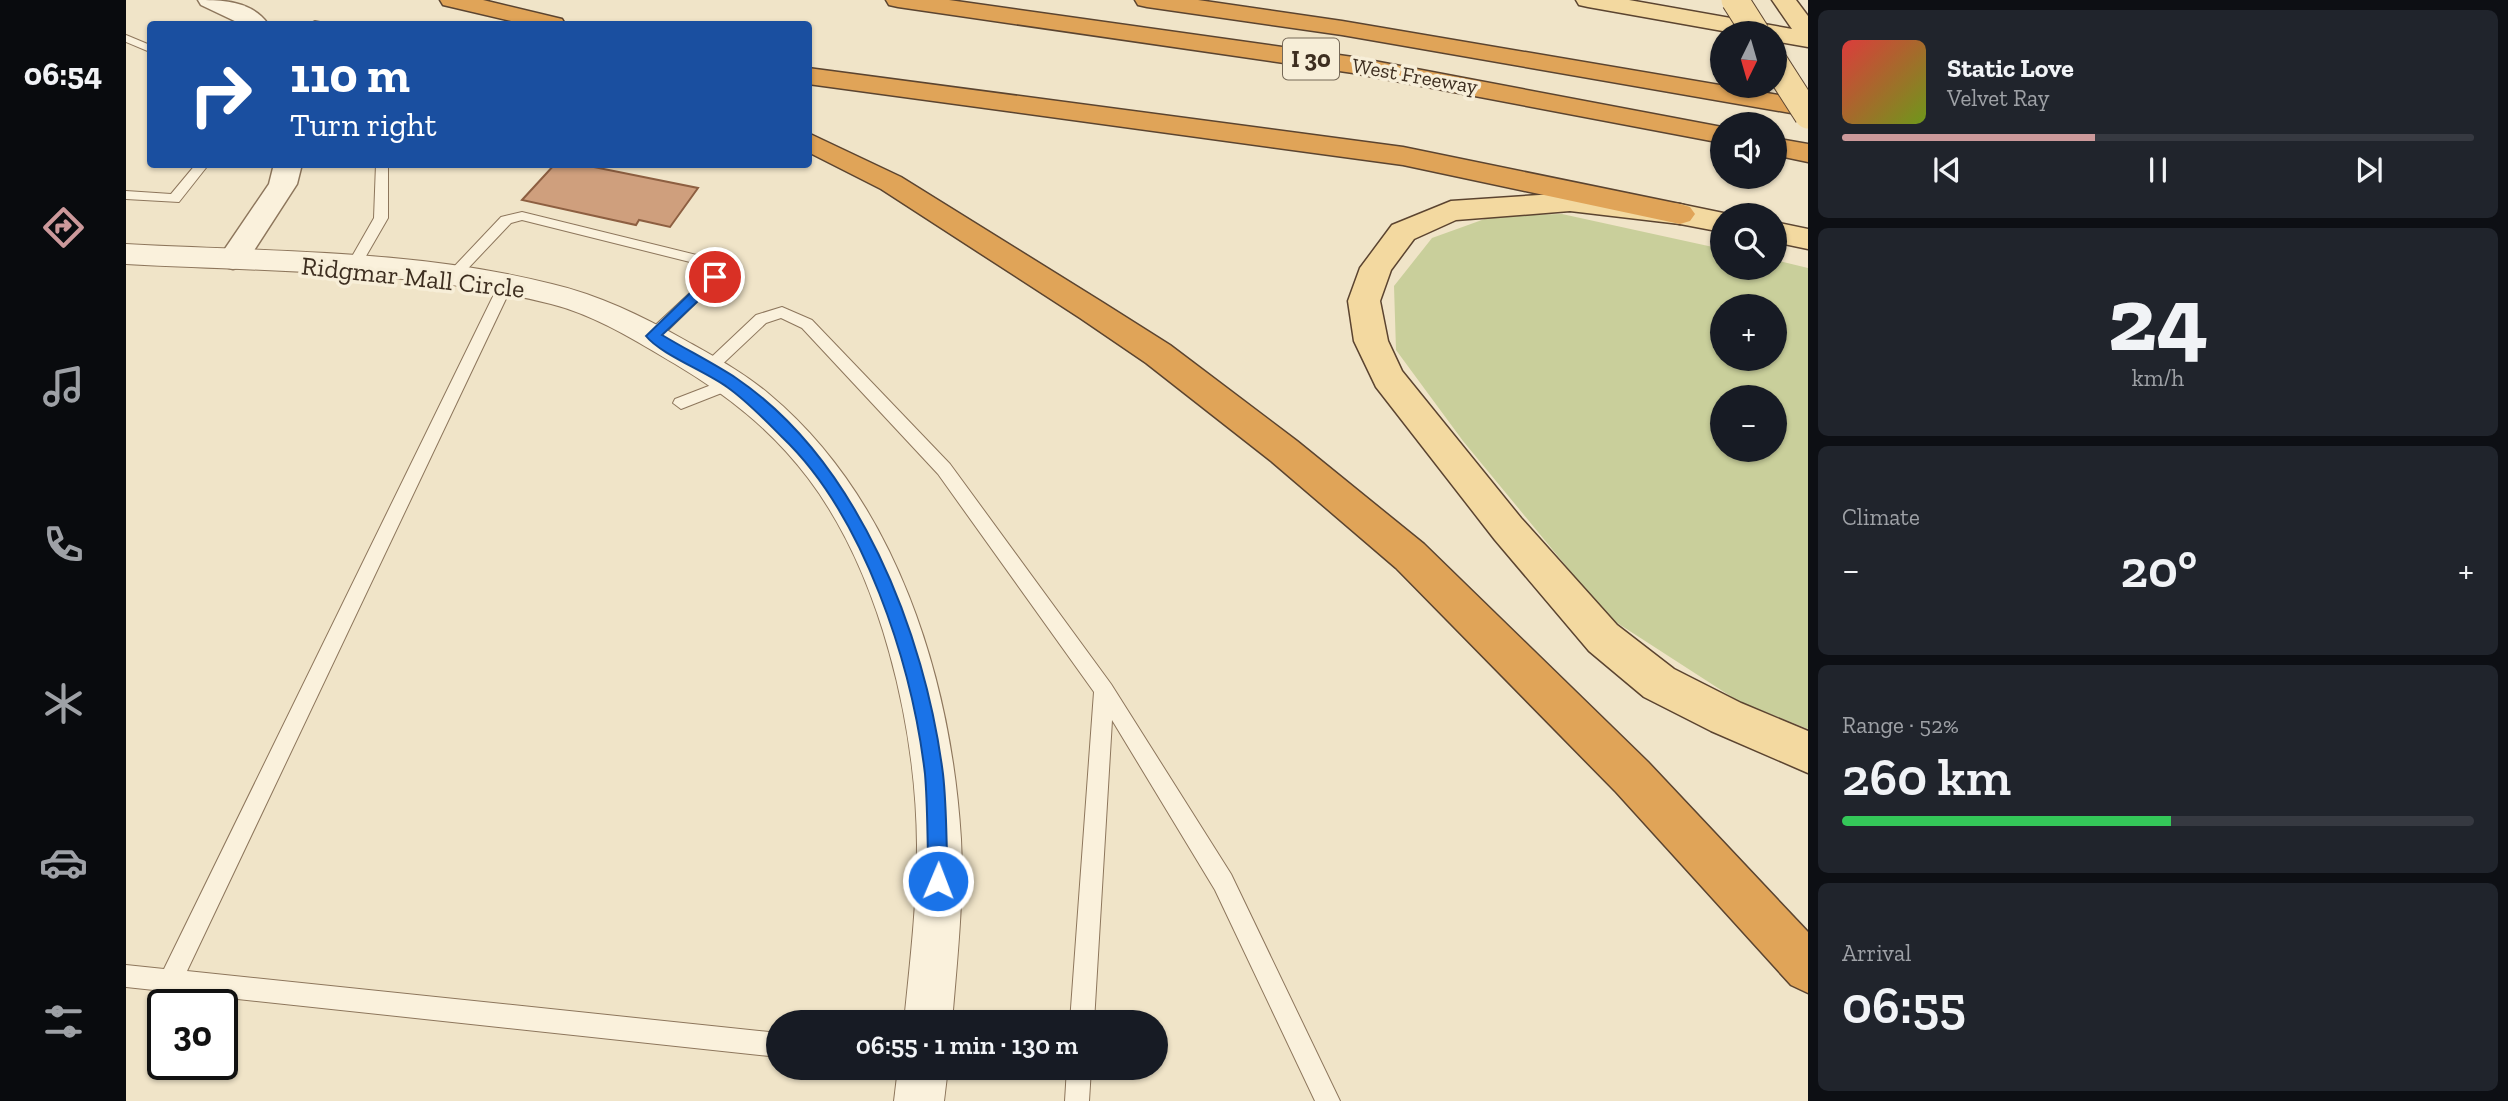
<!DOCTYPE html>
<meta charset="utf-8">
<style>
body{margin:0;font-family:"Zilla Slab",serif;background:#20242c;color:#f1f3f6;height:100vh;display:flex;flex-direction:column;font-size:26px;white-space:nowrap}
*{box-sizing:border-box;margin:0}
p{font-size:23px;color:#9ea1a6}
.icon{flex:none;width:38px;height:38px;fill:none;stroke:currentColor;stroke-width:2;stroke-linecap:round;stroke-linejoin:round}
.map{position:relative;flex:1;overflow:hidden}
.drawer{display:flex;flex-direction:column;gap:10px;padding:10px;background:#0d0f14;width:700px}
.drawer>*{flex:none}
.top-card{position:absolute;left:21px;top:21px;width:665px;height:147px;border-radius:7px;box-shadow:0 2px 5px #0004;background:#1a4fa0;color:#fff;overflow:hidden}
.needle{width:46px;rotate:185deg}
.buttons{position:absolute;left:1584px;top:21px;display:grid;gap:14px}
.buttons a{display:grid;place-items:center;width:77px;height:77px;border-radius:50%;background:#171b24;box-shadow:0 2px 5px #0004;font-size:35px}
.speed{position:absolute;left:21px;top:989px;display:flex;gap:14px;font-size:35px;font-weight:700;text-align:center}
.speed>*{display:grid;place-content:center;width:91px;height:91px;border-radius:50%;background:#171b24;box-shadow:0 2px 5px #0004;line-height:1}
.speed .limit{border:4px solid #111;border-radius:10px;background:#fff;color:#111}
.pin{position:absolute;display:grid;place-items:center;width:60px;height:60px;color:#fff;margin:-30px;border:4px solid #fff;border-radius:50%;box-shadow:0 2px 7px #0007}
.me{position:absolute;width:77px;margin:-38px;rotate:1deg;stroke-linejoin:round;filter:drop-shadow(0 0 5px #0008)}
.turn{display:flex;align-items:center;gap:24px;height:147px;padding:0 28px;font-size:32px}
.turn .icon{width:91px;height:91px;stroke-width:2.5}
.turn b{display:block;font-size:49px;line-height:60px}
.big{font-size:52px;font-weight:600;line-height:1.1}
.drawer .tile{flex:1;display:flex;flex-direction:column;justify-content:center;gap:10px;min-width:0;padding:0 24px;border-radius:10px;background:#20242c}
.drawer .dial{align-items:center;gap:0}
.dial b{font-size:91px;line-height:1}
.song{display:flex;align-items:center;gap:21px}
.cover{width:84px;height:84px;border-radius:10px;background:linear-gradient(135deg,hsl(0 70% 55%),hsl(80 70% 35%))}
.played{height:7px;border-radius:4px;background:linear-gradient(90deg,#cc999b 40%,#363941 40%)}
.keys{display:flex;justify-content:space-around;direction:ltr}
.heat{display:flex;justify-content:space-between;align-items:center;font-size:38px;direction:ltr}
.charge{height:10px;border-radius:5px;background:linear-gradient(90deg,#34c759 52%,#363941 0)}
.trip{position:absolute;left:640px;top:1010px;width:402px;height:70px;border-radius:35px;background:#171b24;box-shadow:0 2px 5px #0004;font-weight:600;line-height:70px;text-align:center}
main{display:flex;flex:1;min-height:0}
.menu{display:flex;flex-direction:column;width:126px;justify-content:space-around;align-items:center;background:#090b0e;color:#9ea1a6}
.menu .icon{width:49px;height:49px}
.menu .current{color:#cc999b}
.menu b{font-size:32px;color:#f1f3f6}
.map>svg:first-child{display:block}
.green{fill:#c9cf9b;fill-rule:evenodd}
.building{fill:#cf9f7d;stroke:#8d5f41;stroke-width:2}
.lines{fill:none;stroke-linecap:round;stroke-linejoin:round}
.service-casing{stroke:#8d765c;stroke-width:2}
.minor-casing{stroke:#8d765c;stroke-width:2}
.tertiary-casing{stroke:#8d765c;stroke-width:3}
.primary-casing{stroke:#5b4430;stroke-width:3}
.motorway-casing{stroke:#5b4430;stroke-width:3}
.service{fill:#faf1dc;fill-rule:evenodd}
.minor{fill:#faf1dc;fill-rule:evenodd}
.tertiary{fill:#faf1dc;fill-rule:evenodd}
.primary{fill:#f3d9a0;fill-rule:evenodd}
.motorway{fill:#e0a458;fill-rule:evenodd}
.primary-bridge-casing{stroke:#5b4430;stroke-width:29;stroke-linecap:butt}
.primary-bridge{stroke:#f3d9a0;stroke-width:27}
.route{fill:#1a73e8;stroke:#114b97;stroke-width:2}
.labels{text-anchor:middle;stroke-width:7;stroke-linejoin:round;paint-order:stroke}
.far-street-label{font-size:21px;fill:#3d2e20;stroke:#f7eed8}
.shield{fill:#f7eed8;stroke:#756857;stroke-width:2}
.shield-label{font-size:24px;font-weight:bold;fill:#3d2e20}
.street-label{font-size:26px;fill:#3d2e20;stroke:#f7eed8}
</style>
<main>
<nav class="menu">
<b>06:54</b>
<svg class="icon current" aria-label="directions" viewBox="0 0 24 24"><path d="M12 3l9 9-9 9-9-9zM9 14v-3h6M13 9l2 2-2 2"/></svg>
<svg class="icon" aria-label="music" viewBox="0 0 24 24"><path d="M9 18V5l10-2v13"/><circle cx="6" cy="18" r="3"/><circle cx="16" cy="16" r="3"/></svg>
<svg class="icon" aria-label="phone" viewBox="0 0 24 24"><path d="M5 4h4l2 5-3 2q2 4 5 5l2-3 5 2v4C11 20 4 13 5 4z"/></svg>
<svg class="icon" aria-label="climate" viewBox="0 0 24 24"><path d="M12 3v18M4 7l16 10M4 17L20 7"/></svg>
<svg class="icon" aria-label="car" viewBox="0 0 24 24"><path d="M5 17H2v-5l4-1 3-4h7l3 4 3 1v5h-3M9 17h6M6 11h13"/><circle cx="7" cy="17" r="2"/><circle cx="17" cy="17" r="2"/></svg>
<svg class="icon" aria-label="filters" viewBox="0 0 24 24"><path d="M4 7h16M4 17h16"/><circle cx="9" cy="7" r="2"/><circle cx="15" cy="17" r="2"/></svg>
</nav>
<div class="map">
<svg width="1682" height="1101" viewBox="0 0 1682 1101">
<rect width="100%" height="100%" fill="#f0e4c8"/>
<path class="green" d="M 1436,214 L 1596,249 L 1596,268 L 1648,268 L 1649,260 L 1682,268 L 1682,729 L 1612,701 L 1482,617 L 1337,441 L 1270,350 L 1268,286 L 1306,238 L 1367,216 ZM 1596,306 L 1648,306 L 1648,359 L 1596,359 ZM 1596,397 L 1648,397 L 1648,450 L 1596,450 Z"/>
<polygon class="building" points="429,164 453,164 572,188 544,227 513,220 510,225 396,200"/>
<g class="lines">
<g class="service-casing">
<g id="service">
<polygon points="189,21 204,24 183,24"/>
<polygon points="0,35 24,45 24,52 0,42"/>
<polygon points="70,164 83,164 53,202 0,199 0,191 45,194"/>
<polygon points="250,164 262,164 262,218 232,270 227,272 220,267 248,218"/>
<polygon points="396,212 591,260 596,277 532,340 522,340 520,336 522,332 582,276 580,266 396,220 385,223 332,279 322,279 322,273 375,217"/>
<polygon points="380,279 387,284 61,971 653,1033 653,1057 0,987 0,965 38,969 373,284"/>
<polygon points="656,307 686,320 824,464 985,684 1105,874 1214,1101 1189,1101 1089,890 986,720 968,1022 944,1022 968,692 812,474 676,328 655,318 640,323 587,373 577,373 574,369 577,365 630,315"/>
<polygon points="606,377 611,379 614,383 611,387 555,409 547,403 549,399"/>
<polygon points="941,1068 965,1068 963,1101 939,1101"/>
</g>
</g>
<g class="minor-casing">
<g id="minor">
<path d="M 0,244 C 142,252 288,249 426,284 C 473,295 516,316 557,339 C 587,356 617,372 643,394 C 770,500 825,678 835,839 C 838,899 831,961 826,1022 L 778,1022 C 784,963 791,904 791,845 C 790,726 755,574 682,478 C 645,429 601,395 549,364 C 510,341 469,315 425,304 C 286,269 142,272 0,264 Z"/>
<polygon points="772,1068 822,1068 818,1101 768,1101"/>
</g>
</g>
<g class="tertiary-casing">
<g id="tertiary">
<path d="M 72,0 C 97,0 126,1 142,24 L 115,24 L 75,5 Z"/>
<polygon points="148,164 176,164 171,184 118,266 107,269 96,266 92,259 143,184"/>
</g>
</g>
<g class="primary-casing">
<g id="primary">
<polygon points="1450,0 1503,0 1666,29 1646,0 1670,0 1682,16 1682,47 1648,41 1648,33 1608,33 1462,7 1453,5"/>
<polygon points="1444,193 1554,204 1607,215 1596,215 1596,232 1554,224 1444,211 1330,220 1288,239 1265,270 1254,301 1262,341 1276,371 1395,518 1491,625 1548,669 1615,703 1682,731 1682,773 1585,731 1518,697 1463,651 1369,540 1250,387 1228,341 1222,301 1234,268 1266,225 1325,201"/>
<polygon points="1648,222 1682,229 1682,249 1648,242"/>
</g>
</g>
<g class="motorway-casing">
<g id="motorway">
<polygon points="314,0 357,0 436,19 439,24 398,24 317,5"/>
<polygon points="760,0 823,0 1227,57 1596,127 1596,143 1227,73 772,7 763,5"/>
<polygon points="1009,0 1072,0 1216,21 1682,100 1682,116 1216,35 1021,7 1012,5"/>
<polygon points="682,68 1277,147 1554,204 1564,207 1569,214 1564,221 1554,224 1277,165 682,84"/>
<polygon points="682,133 775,177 976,302 1044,345 1171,441 1298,544 1522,762 1682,932 1682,993 1665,985 1490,792 1270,568 1145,461 1020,363 954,318 755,189 682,152"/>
<polygon points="1648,138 1682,144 1682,162 1648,155"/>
</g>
</g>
<use href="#service" class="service"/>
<use href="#minor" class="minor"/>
<use href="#tertiary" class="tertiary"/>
<use href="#primary" class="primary"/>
<use href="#motorway" class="motorway"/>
<g class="primary-bridge-casing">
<g id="primary-bridge">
<polyline points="1609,0 1630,33"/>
<polyline points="1648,62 1682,115"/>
</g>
</g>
<use href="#primary-bridge" class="primary-bridge"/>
</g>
<path class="route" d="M 589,273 L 596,277 L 594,280 L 536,335 C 561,350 587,363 610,378 C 732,461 799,633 817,774 C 821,809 820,845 822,881 L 819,887 L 812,890 L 805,887 L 803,881 C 801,845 802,809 799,774 C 786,664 738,515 656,437 C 639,420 621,401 601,387 C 581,372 534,354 520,336 L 584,274 Z"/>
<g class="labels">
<g class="far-street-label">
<text transform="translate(1289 76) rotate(10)" y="7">West Freeway</text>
</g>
<rect class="shield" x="1157" y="38.5" width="56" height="41" rx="5"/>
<g class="shield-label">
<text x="1185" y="67">I 30</text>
</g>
<g class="street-label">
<text transform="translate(287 277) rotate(6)" y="9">Ridgmar Mall Circle</text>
</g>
</g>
</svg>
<div class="buttons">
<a><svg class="needle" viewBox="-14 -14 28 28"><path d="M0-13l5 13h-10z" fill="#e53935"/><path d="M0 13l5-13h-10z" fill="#9ea1a6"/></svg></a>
<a><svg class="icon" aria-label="sound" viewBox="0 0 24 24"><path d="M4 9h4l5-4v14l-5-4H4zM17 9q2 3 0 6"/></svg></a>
<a><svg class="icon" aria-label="search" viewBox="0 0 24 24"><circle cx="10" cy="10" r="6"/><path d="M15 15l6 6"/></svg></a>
<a>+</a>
<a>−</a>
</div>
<div class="speed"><div class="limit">30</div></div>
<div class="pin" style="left:589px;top:277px;background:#d93025"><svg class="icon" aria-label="arrive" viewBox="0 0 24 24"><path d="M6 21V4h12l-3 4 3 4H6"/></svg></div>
<svg class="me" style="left:812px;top:881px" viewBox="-20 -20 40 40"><circle r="17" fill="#1a73e8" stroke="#fff" stroke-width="3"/><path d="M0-11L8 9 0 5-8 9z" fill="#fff"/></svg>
<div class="trip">06:55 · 1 min · 130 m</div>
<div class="top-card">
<div class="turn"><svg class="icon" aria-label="right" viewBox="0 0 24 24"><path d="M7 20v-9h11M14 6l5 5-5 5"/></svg><div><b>110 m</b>Turn right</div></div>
</div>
</div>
<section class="drawer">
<div class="tile">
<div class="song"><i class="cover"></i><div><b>Static Love</b><p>Velvet Ray</p></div></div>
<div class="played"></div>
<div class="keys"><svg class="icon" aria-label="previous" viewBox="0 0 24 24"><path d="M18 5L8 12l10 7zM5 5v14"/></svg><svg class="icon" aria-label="pause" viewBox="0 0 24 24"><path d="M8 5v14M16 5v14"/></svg><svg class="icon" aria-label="next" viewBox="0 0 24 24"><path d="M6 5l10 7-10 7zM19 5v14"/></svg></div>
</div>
<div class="tile dial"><b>24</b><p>km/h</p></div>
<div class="tile"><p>Climate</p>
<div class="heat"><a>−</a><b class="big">20°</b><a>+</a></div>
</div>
<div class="tile"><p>Range · 52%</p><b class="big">260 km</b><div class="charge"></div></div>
<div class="tile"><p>Arrival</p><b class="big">06:55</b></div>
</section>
</main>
